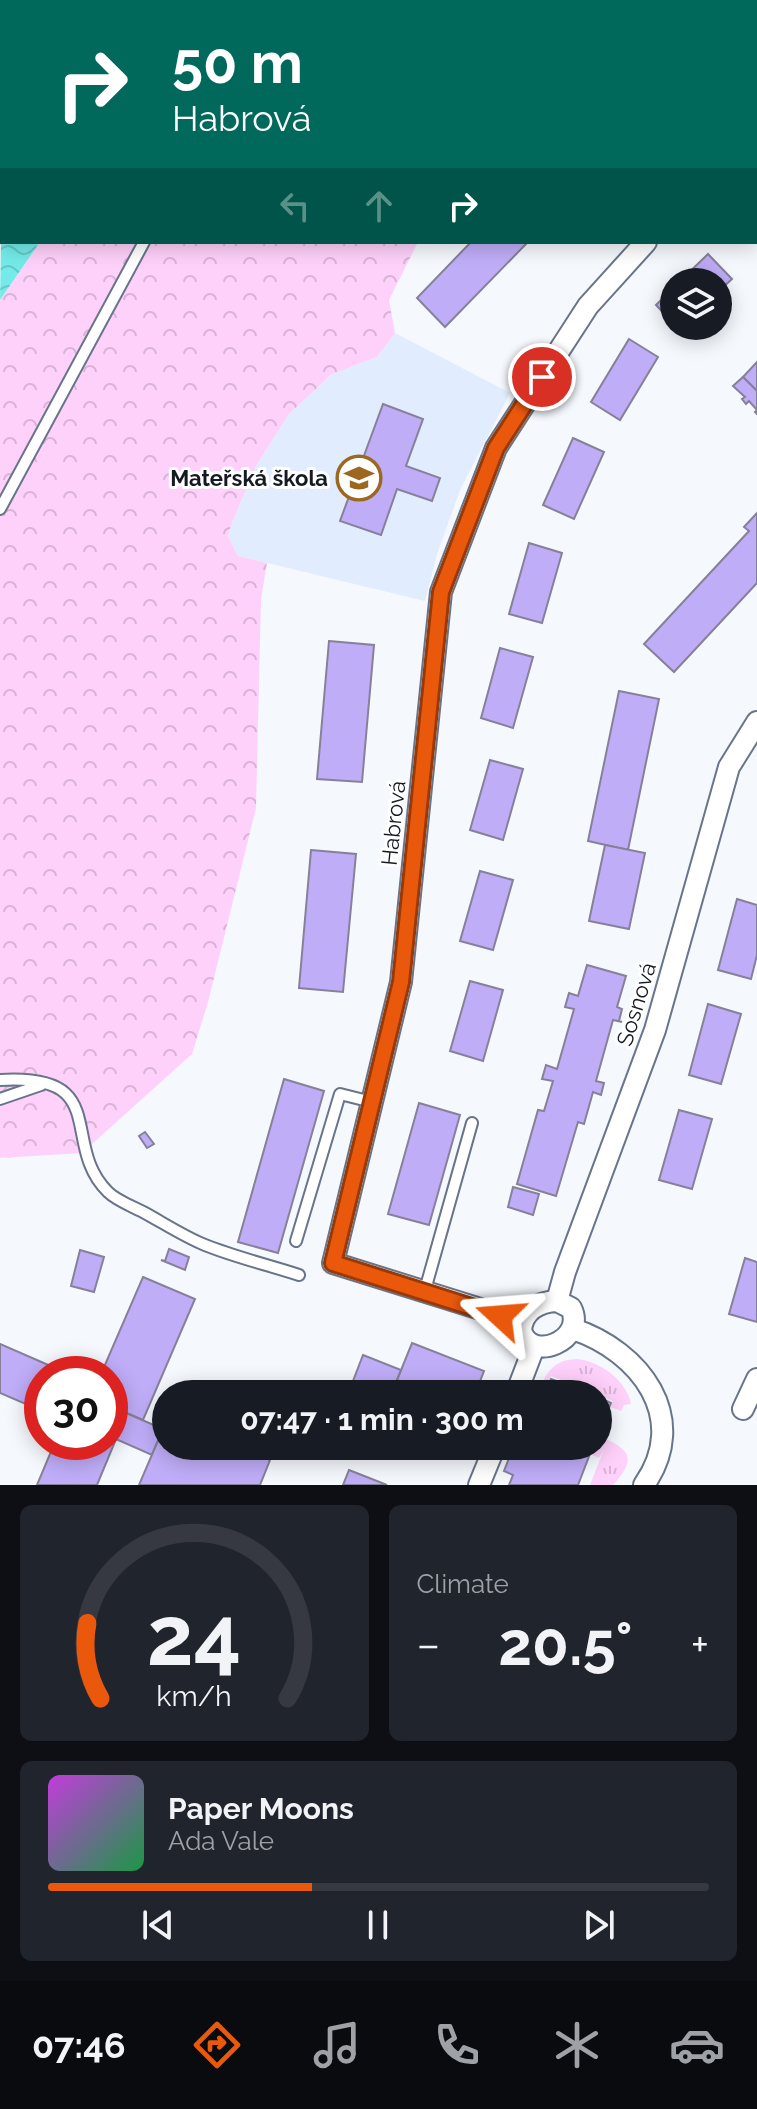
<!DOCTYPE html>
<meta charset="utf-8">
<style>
body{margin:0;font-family:Raleway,sans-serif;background:#20242c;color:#f1f3f6;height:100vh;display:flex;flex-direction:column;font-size:30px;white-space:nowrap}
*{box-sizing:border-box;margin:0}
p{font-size:26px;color:#9ea1a6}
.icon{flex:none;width:44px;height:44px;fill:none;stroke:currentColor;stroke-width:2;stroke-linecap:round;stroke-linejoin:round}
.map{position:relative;height:1485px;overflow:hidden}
.panel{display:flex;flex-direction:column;gap:20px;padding:20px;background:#0d0f14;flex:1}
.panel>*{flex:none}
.top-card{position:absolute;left:0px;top:0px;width:758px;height:244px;box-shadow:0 4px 20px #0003;background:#00695c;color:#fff;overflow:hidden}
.tools{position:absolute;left:660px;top:268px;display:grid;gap:16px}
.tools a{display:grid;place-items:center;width:72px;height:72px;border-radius:50%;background:#171b24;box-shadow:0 4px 20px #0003;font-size:40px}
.speed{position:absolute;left:24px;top:1356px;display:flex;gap:16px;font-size:40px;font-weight:700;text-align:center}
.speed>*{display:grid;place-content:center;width:104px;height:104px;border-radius:50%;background:#171b24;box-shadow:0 4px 20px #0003;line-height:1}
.speed .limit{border:12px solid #d22;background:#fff;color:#111}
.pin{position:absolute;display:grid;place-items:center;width:68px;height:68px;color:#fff;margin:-34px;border:4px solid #fff;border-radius:50%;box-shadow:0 2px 8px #0007}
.me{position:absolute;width:88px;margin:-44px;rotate:289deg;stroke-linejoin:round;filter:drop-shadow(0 0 6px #0008)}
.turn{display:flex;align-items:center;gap:28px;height:168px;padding:0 40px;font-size:36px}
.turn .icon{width:104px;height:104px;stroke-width:2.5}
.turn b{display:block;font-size:56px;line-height:68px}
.lanes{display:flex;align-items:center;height:76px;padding:0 40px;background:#0003;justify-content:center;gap:40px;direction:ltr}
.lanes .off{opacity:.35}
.big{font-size:60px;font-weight:700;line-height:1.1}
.panel .tile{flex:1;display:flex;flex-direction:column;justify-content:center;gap:12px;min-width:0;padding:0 28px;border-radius:12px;background:#20242c}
.panel .dial{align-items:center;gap:0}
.dial svg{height:208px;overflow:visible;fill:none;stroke:#363941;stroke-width:7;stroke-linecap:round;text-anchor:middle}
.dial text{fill:#f1f3f6;stroke:none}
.song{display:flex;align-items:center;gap:24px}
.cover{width:96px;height:96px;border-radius:12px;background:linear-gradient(135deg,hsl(290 70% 55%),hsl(140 70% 35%))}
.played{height:8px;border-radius:4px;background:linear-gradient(90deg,#ea580c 40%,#363941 40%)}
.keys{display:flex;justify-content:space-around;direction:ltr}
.heat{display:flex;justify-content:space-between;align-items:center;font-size:44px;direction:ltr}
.panel .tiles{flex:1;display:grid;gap:20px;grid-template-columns:1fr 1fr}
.tile:last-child{grid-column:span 2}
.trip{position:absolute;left:152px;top:1380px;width:460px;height:80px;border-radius:40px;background:#171b24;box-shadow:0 4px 20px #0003;font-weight:700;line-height:80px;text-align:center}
.dock{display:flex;height:128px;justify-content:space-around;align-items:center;background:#090b0e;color:#9ea1a6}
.dock .icon{width:56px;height:56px}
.dock .active{color:#ea580c}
.dock b{font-size:36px;color:#f1f3f6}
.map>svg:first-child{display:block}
.built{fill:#e1ecfe}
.grass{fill:url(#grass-tufts)}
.forest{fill:url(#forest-crowns)}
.water{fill:url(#water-waves)}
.building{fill:#bfadf8;stroke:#868199;stroke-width:2}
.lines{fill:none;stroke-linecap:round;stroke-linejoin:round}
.lane-casing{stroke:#687489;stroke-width:14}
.street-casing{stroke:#687489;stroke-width:24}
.lane{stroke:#fff;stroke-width:10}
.street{stroke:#fff;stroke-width:20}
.route-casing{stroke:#983908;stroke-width:20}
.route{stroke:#ea580c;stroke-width:14}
.labels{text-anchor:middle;stroke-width:6;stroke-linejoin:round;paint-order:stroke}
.poi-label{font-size:22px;font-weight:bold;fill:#151a22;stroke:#fff;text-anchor:end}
.street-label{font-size:22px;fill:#151a22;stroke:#fff}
</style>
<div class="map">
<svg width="757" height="1485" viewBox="0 0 757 1485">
<defs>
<pattern id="grass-tufts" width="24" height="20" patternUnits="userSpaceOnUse" patternTransform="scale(2)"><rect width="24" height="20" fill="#fed1fa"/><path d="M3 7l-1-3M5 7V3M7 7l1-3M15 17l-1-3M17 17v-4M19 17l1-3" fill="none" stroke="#d9b3d6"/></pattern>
<pattern id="forest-crowns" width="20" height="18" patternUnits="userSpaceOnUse" patternTransform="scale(2)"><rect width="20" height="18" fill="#fed1fa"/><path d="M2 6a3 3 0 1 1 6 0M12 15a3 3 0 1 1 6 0" fill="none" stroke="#d9b3d6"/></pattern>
<pattern id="water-waves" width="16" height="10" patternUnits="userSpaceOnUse" patternTransform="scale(2)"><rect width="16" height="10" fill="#74ebe8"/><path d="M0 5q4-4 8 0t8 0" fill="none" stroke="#64c9c7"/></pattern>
</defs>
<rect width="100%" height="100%" fill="#f5f8fd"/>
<polygon class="built" points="395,333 510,393 460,490 437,554 425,601 238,556 228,536 231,525 256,466 289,414 332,374 377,357"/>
<g class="grass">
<path d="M 578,1359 C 601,1362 627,1381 631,1404 L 624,1405 L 621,1411 L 611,1407 L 613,1401 L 551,1376 L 543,1394 L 537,1394 C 546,1373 553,1359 578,1359 Z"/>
<path d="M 599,1436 C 630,1449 638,1458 613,1485 L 590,1485 L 604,1449 L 599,1458 L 592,1455 L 595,1446 L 598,1446 Z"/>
</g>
<g class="forest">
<polygon points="161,0 545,0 160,2"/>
<polygon points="40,242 418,242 389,300 395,333 377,357 332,374 289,414 256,466 231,525 228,536 238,556 267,563 261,599 256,808 208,1002 192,1054 82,1153 0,1158 0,300"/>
</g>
<polygon class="water" points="2,191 2,242 40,242 0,300"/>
<g class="building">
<polygon points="606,0 664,0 604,2"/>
<polygon points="678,0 736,0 738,2 680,2"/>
<polygon points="471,242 528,242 445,327 417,298"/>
<polygon points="708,254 732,279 718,292 718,282 679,282"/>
<polygon points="674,287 674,324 656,305"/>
<polygon points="629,339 658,357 620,420 591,402"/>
<polygon points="757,362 757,391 743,377"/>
<polygon points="743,377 757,391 757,414 755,412 757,410 749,401 746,404 742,399 745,397 733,386"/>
<polygon points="383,404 423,419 406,466 440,478 432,501 397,489 381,535 340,521"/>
<polygon points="573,438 604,452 574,519 543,505"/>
<polygon points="757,513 757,583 674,672 644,644 749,531 744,527"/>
<polygon points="529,543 562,553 542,623 509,614"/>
<polygon points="329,641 374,645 362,782 317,779"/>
<polygon points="500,648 533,657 513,728 481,718"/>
<polygon points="619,691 659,699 628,850 588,841"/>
<polygon points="490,760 523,769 503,840 470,830"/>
<polygon points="605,845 645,853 629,929 589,921"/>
<polygon points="311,850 356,854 343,992 299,988"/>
<polygon points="480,871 513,880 493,950 460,941"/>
<polygon points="737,899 757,905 757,955 751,979 718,970"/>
<polygon points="587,965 626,976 617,1007 622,1009 619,1021 622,1022 613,1020 596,1081 604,1083 601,1095 593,1092 584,1124 578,1122 556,1196 517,1184 538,1110 544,1111 553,1081 542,1079 546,1065 557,1069 574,1009 565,1007 569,993 578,996"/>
<polygon points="470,981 503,990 483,1061 450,1051"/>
<polygon points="708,1004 741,1014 721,1084 689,1075"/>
<polygon points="284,1079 324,1091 278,1253 238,1242"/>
<polygon points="419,1103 460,1115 429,1225 388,1214"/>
<polygon points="679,1110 712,1119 692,1189 659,1180"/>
<polygon points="145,1132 154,1144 147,1148 139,1136"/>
<polygon points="513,1187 539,1194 533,1215 508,1207"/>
<polygon points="169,1249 189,1257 185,1270 161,1260 165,1261"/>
<polygon points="80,1250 104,1257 94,1292 71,1286"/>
<polygon points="745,1258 757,1262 757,1322 729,1314"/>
<polygon points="143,1277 195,1299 143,1420 110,1406 110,1374 101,1374"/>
<polygon points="412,1343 484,1371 475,1394 432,1394 397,1380"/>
<polygon points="0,1344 69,1374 42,1374 42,1411 0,1393"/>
<polygon points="363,1355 401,1370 391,1394 348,1394"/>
<polygon points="551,1379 587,1393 590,1394 545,1394"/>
<polygon points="598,1397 611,1403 598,1434"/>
<polygon points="110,1406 163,1429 152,1455 116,1439 97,1485 37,1485 55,1442 110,1442"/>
<polygon points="166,1422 166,1446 238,1446 270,1460 260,1485 139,1485"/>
<polygon points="524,1446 593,1446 578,1485 509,1485 513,1475 504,1471 511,1453 520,1457"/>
<polygon points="349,1470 387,1485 343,1485"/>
</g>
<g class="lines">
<g class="lane-casing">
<g id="lane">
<polyline points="283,2 284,0"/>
<polyline points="0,509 144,242"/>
<path d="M 0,1080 C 113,1073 59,1144 108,1192 C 117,1201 134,1207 145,1213 C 165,1224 185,1237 205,1245 C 235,1257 268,1265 299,1275"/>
<polyline points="0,1099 41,1085"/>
<polyline points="296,1241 340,1094 372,1102"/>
<polyline points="425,1290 472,1123"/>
</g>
</g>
<g class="street-casing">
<g id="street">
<polyline points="756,134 757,135"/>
<polyline points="557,1301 565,1272 655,1030 729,767 757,722"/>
<path d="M 557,1301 L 571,1308 C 587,1340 530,1364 521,1330 C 523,1310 538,1302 557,1301 Z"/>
<polyline points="522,1322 333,1263 401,982 441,592 496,448 588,306 646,242"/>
<path d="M 573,1329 C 640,1351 691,1418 644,1485"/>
<polyline points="516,1394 534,1347"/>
<polyline points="743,1409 757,1379"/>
<polyline points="479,1485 495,1446"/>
</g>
</g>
<use href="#lane" class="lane"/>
<use href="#street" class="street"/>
</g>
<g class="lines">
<g class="route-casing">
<polyline id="route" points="500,1316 333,1263 401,982 441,592 496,448 542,377"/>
</g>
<use href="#route" class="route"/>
</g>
<defs>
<g id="school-ring" transform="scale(2.3)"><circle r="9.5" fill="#fff" stroke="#9c671f" stroke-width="1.5"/><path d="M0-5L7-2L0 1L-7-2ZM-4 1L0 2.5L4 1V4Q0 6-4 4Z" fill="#9c671f"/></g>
</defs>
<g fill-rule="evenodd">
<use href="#school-ring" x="359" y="478"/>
</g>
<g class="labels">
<g class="poi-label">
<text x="328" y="486">Mateřská škola</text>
</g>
<g class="street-label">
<text transform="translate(393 823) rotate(-84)" y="8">Habrová</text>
<text transform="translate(636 1004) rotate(-73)" y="8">Sosnová</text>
</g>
</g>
</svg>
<div class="tools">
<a><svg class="icon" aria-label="layers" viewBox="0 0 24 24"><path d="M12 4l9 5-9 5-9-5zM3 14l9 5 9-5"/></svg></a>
</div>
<div class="speed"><div class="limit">30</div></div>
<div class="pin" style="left:542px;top:377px;background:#d93025"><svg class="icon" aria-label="arrive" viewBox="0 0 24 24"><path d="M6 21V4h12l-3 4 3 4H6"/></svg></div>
<svg class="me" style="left:500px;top:1316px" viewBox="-20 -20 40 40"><path d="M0-17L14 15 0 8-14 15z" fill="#ea580c" stroke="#fff" stroke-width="4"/></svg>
<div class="trip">07:47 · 1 min · 300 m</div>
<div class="top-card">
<div class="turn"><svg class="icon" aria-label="right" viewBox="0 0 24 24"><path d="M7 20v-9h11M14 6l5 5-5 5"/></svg><div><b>50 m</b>Habrová</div></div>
<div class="lanes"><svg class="icon off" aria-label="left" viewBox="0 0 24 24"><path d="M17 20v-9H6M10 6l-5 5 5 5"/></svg><svg class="icon off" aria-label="ahead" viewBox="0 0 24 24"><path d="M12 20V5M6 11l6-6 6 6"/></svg><svg class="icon" aria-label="right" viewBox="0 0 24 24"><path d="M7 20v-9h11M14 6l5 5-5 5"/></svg></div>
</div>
</div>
<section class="panel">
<div class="tiles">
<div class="tile dial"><svg viewBox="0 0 100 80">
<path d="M14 69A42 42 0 1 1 86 69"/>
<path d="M14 69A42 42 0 0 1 9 40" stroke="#ea580c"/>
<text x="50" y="56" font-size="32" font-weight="700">24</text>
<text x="50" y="72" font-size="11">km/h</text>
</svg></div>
<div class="tile"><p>Climate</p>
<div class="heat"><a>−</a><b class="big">20.5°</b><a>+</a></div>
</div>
<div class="tile">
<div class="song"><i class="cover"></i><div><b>Paper Moons</b><p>Ada Vale</p></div></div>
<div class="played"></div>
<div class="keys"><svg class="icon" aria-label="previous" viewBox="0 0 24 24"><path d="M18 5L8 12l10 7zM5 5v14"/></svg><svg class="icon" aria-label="pause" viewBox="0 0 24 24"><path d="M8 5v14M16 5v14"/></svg><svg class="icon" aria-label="next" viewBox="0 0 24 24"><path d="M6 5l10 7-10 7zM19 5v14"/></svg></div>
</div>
</div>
</section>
<nav class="dock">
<b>07:46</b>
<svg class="icon active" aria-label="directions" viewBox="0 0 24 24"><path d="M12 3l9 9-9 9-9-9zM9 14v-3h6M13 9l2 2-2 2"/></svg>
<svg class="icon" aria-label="music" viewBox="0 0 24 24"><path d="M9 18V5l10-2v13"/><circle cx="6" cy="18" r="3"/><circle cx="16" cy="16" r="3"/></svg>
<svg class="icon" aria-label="phone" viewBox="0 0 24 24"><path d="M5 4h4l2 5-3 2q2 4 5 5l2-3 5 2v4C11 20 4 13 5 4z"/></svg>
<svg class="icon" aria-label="climate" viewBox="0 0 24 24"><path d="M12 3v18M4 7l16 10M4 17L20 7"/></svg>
<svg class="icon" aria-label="car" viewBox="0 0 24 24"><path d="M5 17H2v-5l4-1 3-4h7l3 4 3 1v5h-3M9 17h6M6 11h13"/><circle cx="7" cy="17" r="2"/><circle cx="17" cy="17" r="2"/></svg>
</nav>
